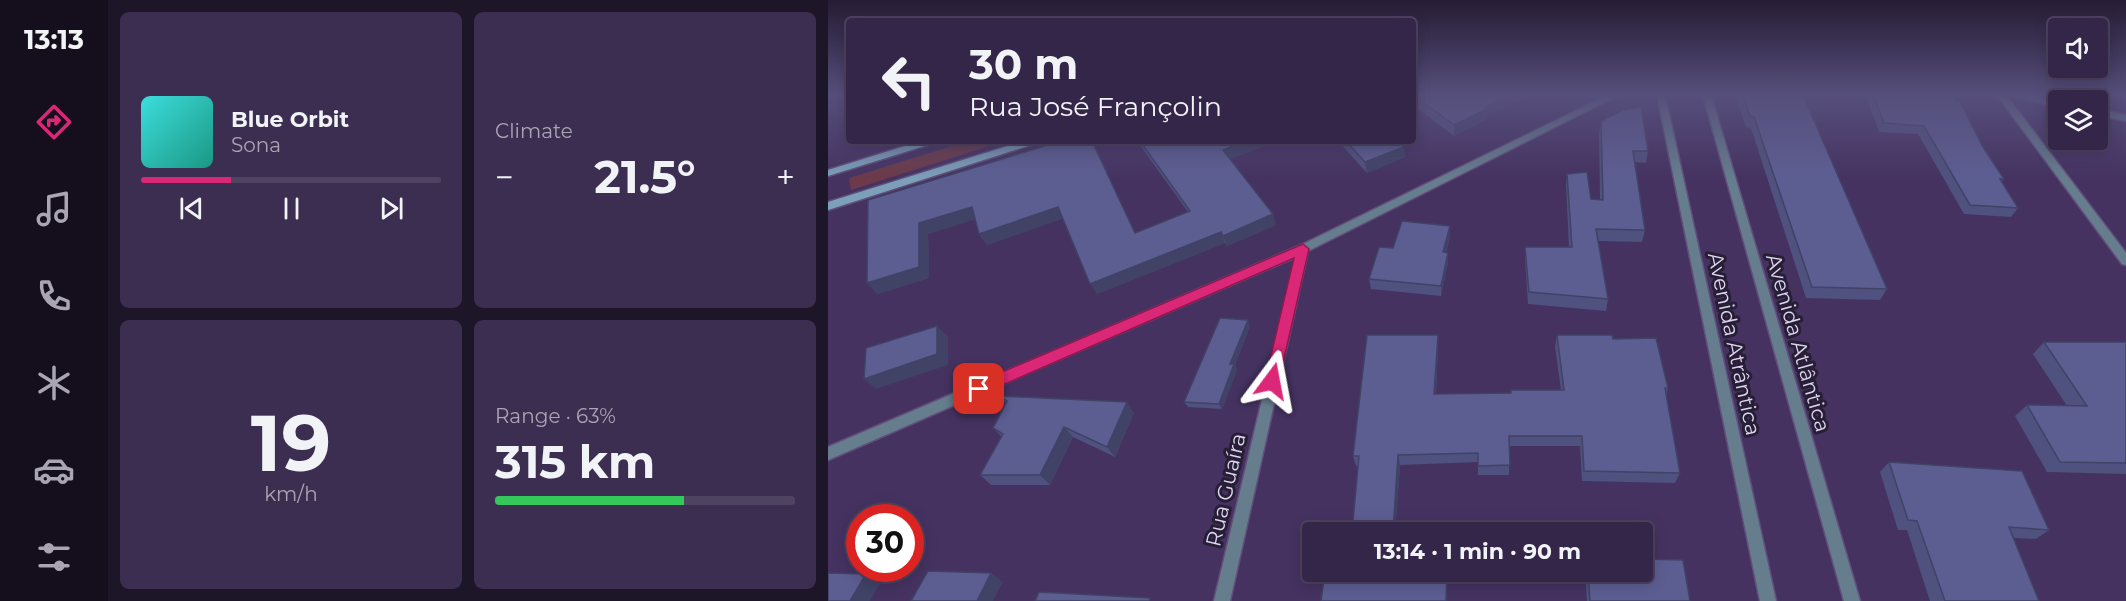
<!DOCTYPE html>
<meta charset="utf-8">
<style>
body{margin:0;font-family:Montserrat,sans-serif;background:#3c2e50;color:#f1f3f6;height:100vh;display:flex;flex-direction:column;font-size:22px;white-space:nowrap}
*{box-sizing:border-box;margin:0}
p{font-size:20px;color:#a9a5b4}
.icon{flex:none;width:33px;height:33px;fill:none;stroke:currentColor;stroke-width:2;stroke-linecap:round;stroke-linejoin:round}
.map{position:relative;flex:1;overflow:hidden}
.sheet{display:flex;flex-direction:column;gap:12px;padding:12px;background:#1d1528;width:720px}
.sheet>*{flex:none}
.hud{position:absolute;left:18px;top:18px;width:570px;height:126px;border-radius:6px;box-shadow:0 3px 15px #0003,0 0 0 2px #4e4361;background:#342649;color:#f1f3f6;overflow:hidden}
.buttons{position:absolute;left:1220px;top:18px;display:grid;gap:12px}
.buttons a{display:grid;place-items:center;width:60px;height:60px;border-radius:6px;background:#342649;box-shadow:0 3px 15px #0003,0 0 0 2px #4e4361;font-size:30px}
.speed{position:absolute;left:18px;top:504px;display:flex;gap:12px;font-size:30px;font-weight:700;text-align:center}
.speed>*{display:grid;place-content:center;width:78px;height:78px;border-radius:50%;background:#342649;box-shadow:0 3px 15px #0003,0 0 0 2px #4e4361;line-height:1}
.speed .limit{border:9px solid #d22;background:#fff;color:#111}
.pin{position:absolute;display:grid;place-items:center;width:51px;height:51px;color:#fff;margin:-26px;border-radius:12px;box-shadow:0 3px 9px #0006}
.me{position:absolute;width:66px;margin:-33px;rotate:13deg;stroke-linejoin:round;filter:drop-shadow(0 0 4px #0008)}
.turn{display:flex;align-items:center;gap:21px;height:126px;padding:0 24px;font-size:27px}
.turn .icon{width:78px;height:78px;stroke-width:2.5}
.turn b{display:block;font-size:42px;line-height:51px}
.big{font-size:45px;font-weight:700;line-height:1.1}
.sheet .widget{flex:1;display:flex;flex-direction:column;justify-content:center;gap:9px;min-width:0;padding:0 21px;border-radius:9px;background:#3c2e50}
.sheet .dial{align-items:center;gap:0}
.dial b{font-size:78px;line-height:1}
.song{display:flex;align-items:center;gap:18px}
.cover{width:72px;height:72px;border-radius:9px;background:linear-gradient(135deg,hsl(180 70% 55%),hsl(170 70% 35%))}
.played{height:6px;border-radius:3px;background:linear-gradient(90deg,#db2777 30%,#4e4361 30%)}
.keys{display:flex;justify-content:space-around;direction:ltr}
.heat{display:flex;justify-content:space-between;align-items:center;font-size:33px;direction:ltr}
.charge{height:9px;border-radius:4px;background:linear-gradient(90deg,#34c759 63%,#4e4361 0)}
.sheet .tiles{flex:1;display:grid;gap:12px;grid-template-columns:repeat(2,1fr)}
.trip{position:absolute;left:474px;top:522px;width:351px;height:60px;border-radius:6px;background:#342649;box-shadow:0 3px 15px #0003,0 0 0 2px #4e4361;font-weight:700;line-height:60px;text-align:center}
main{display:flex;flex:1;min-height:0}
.menu{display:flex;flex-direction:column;width:108px;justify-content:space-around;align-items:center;background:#150f1d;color:#a9a5b4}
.menu .icon{width:42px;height:42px}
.menu .selected{color:#db2777}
.menu b{font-size:27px;color:#f1f3f6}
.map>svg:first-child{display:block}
.green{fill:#6c3a49}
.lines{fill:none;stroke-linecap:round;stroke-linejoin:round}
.street-casing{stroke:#614f7b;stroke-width:3}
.secondary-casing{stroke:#614f7b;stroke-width:3}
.street{fill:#667d8d;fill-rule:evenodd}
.secondary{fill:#7ca0ba;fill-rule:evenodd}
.wall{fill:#4f517e}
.shaded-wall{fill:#404266}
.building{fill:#5c5e92;stroke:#404266;stroke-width:1.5}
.route{fill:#db2777;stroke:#8e194d;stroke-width:1.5}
.labels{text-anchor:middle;stroke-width:6;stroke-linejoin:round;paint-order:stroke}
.street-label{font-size:21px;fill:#ded4f1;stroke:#271f35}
</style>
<main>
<nav class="menu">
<b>13:13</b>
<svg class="icon selected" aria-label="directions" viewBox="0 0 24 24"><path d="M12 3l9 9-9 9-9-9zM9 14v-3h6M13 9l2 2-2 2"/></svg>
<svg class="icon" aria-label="music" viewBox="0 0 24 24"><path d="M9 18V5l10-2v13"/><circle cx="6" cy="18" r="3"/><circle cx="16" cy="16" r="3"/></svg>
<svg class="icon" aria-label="phone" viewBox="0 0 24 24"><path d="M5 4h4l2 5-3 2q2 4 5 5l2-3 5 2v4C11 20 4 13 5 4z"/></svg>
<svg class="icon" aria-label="climate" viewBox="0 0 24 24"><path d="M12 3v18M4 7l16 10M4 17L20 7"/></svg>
<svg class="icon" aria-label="car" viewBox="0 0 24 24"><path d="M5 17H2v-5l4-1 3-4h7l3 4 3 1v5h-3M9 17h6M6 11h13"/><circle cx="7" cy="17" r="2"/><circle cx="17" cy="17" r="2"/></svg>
<svg class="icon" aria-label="filters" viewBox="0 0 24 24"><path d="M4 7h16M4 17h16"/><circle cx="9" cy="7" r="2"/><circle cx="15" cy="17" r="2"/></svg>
</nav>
<section class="sheet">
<div class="tiles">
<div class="widget">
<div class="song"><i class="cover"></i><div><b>Blue Orbit</b><p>Sona</p></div></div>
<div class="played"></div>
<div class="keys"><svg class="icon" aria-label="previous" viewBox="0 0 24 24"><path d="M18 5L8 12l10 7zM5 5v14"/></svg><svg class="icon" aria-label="pause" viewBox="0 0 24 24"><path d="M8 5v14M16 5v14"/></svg><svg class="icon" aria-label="next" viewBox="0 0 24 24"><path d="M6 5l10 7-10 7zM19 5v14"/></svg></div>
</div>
<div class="widget"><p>Climate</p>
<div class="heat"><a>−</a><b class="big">21.5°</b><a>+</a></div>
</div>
<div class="widget dial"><b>19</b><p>km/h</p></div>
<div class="widget"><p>Range · 63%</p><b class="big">315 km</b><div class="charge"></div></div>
</div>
</section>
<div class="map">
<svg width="1298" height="601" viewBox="0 0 1298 601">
<rect width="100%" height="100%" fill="#453261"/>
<polygon class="green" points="140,141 177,141 23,190 21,178"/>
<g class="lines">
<g class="street-casing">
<g id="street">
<polygon points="780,95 791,95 480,251 402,601 386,601 468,257 0,460 0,447 471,246"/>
<polygon points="829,95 837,95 948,601 932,601"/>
<polygon points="875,95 883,95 1032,601 1016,601"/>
<polygon points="1169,95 1178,95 1298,253 1298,265 1294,264"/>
<polygon points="1185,95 1201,95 1230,101 1230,107 1186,97"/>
<polygon points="1269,109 1298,115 1298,121 1269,115"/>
</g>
</g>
<g class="secondary-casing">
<g id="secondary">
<polygon points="93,141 108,141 106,143 0,176 0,170"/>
<polygon points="196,141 211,141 209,143 0,210 0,202"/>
</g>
</g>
<use href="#street" class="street"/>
<use href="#secondary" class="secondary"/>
</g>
<g class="wall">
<polygon points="585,95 703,95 659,116 659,119 626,136 585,105"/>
<polygon points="907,95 975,95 1059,289 1052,300 978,298 923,128 918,127"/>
<polygon points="1038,95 1125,95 1128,102 1155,147 1176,179 1174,182 1190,208 1183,217 1136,214 1090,134 1051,132"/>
<polygon points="773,121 820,151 818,163 807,162 817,230 814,242 770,241 780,299 778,311 700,304 697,259 697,247 741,247 738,185 739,174 763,199 772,200 771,133"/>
<polygon points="233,141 307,233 360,212 309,141 449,141 402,159 448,225 399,246 397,243 269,294 235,218 159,245 151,234 147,219 100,234 101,278 49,294 40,200"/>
<polygon points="510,141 570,141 577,157 539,173"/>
<polygon points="622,236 618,253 620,253 620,263 613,296 543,289 541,279 565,248"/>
<polygon points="422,326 407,365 409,370 394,409 360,407 356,402"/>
<polygon points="729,335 785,339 840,388 838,395 852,473 847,483 754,481 752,446 681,446 681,475 650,475 650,462 572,465 567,532 524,532 530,466 528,466 525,456 610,346 608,394 683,393 733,390 727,346"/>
<polygon points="1216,342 1298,342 1298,474 1219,472 1187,416 1199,405 1239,406 1205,354"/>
<polygon points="171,396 306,413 287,457 245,437 222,485 163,485 152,475 174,437 165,428 178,403"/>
<polygon points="1061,462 1221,530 1208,539 1185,538 1211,601 1102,601 1079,530 1070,530 1052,472"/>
<polygon points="757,572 814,572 862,601 759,601"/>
</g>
<g class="shaded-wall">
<polygon points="683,95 703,95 659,116 659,119 626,136 626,125 657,107"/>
<polygon points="49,141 74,141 53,147"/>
<polygon points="417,141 449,141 399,160 395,150"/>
<polygon points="576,147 577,157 539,173 537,162"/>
<polygon points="144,207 151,218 100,234 101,278 49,294 39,283 91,223"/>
<polygon points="230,207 237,218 159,245 151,234"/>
<polygon points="445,214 448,225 399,246 395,236"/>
<polygon points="622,226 622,236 615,262 615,252"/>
<polygon points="393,232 397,243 269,294 262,284"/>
<polygon points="620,253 620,263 613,296 613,286"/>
<polygon points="420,320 422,326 407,365 409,370 394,409 391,404 402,364"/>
<polygon points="109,326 120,337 120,365 48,389 36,379"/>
<polygon points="610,335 610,346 607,404 606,394"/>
<polygon points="299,402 306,413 287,457 279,447"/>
<polygon points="236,427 245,437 222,485 212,475"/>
<polygon points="570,455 572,465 567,532 565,532"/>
<polygon points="619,572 619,601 618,601"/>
<polygon points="163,573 175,582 165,601 149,601"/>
<polygon points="38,574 53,582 42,601 22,601"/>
</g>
<g class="building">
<polygon points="585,95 683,95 657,107 659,109 626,125"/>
<polygon points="915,95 975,95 1059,289 984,287 926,117 922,116"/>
<polygon points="1045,95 1125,95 1128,102 1132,102 1155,147 1176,179 1172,179 1190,208 1142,205 1096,126 1056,123"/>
<polygon points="813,107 820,151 805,151 817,230 768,229 780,299 701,292 697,247 744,247 739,174 759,172 763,199 775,200 773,121 795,110"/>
<polygon points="233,141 264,141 307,233 362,211 312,141 417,141 395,150 445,214 395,236 393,232 262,284 230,207 151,234 144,207 91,223 91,267 39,283 40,200"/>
<polygon points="518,141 570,141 576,147 537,162"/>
<polygon points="574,221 622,226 615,252 620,253 613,286 541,279 551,247 565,248"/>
<polygon points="392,318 420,320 402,364 406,364 391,404 356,402"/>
<polygon points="109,326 109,354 36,379 38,348"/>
<polygon points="539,335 610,335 606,394 683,393 683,390 736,390 729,335 784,335 785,339 828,338 840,388 837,388 852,473 756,471 754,436 681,436 682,465 650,466 650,453 570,455 565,532 524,532 531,456 525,456"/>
<polygon points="1216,342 1298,342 1298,463 1232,462 1199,405 1259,406"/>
<polygon points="171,396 299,402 279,447 236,427 212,475 152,475 175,434 165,428 179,401"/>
<polygon points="1061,462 1194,471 1221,530 1181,527 1211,601 1117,601 1089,521 1080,520"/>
<polygon points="814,559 855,560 862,601 762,601 760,572 814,572"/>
<polygon points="100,571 163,573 149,601 83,601"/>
<polygon points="497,572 619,572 618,601 493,601"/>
<polygon points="0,573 38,574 22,601 0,601"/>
<polygon points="211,592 322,598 321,601 207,601"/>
</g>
<linearGradient id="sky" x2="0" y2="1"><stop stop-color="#261c35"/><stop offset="0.53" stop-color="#564f7b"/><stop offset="1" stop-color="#564f7b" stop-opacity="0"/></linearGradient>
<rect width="1298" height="179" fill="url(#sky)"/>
<polygon class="route" points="475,244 481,249 450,385 444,387 439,385 437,381 466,258 156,393 151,395 146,393 143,389 146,384"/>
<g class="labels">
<g class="street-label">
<text transform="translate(970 343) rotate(74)" y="7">Avenida Atlântica</text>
<text transform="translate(906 344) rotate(78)" y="7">Avenida Atrântica</text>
<text transform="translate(398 490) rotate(-77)" y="7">Rua Guaíra</text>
</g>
</g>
</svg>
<div class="buttons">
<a><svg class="icon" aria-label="sound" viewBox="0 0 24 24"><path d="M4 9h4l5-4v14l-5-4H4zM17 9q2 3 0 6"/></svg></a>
<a><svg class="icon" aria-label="layers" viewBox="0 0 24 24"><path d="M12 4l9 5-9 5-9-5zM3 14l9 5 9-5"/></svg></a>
</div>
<div class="speed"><div class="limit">30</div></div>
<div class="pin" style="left:151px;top:389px;background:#d93025"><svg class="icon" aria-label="arrive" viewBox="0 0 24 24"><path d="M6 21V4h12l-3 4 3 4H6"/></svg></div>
<svg class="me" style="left:444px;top:381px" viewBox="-20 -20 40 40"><path d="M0-17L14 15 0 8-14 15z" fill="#db2777" stroke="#fff" stroke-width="4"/></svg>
<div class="trip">13:14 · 1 min · 90 m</div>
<div class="hud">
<div class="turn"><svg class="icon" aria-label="left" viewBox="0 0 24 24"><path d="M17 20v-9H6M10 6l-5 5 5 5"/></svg><div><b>30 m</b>Rua José Françolin</div></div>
</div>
</div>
</main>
